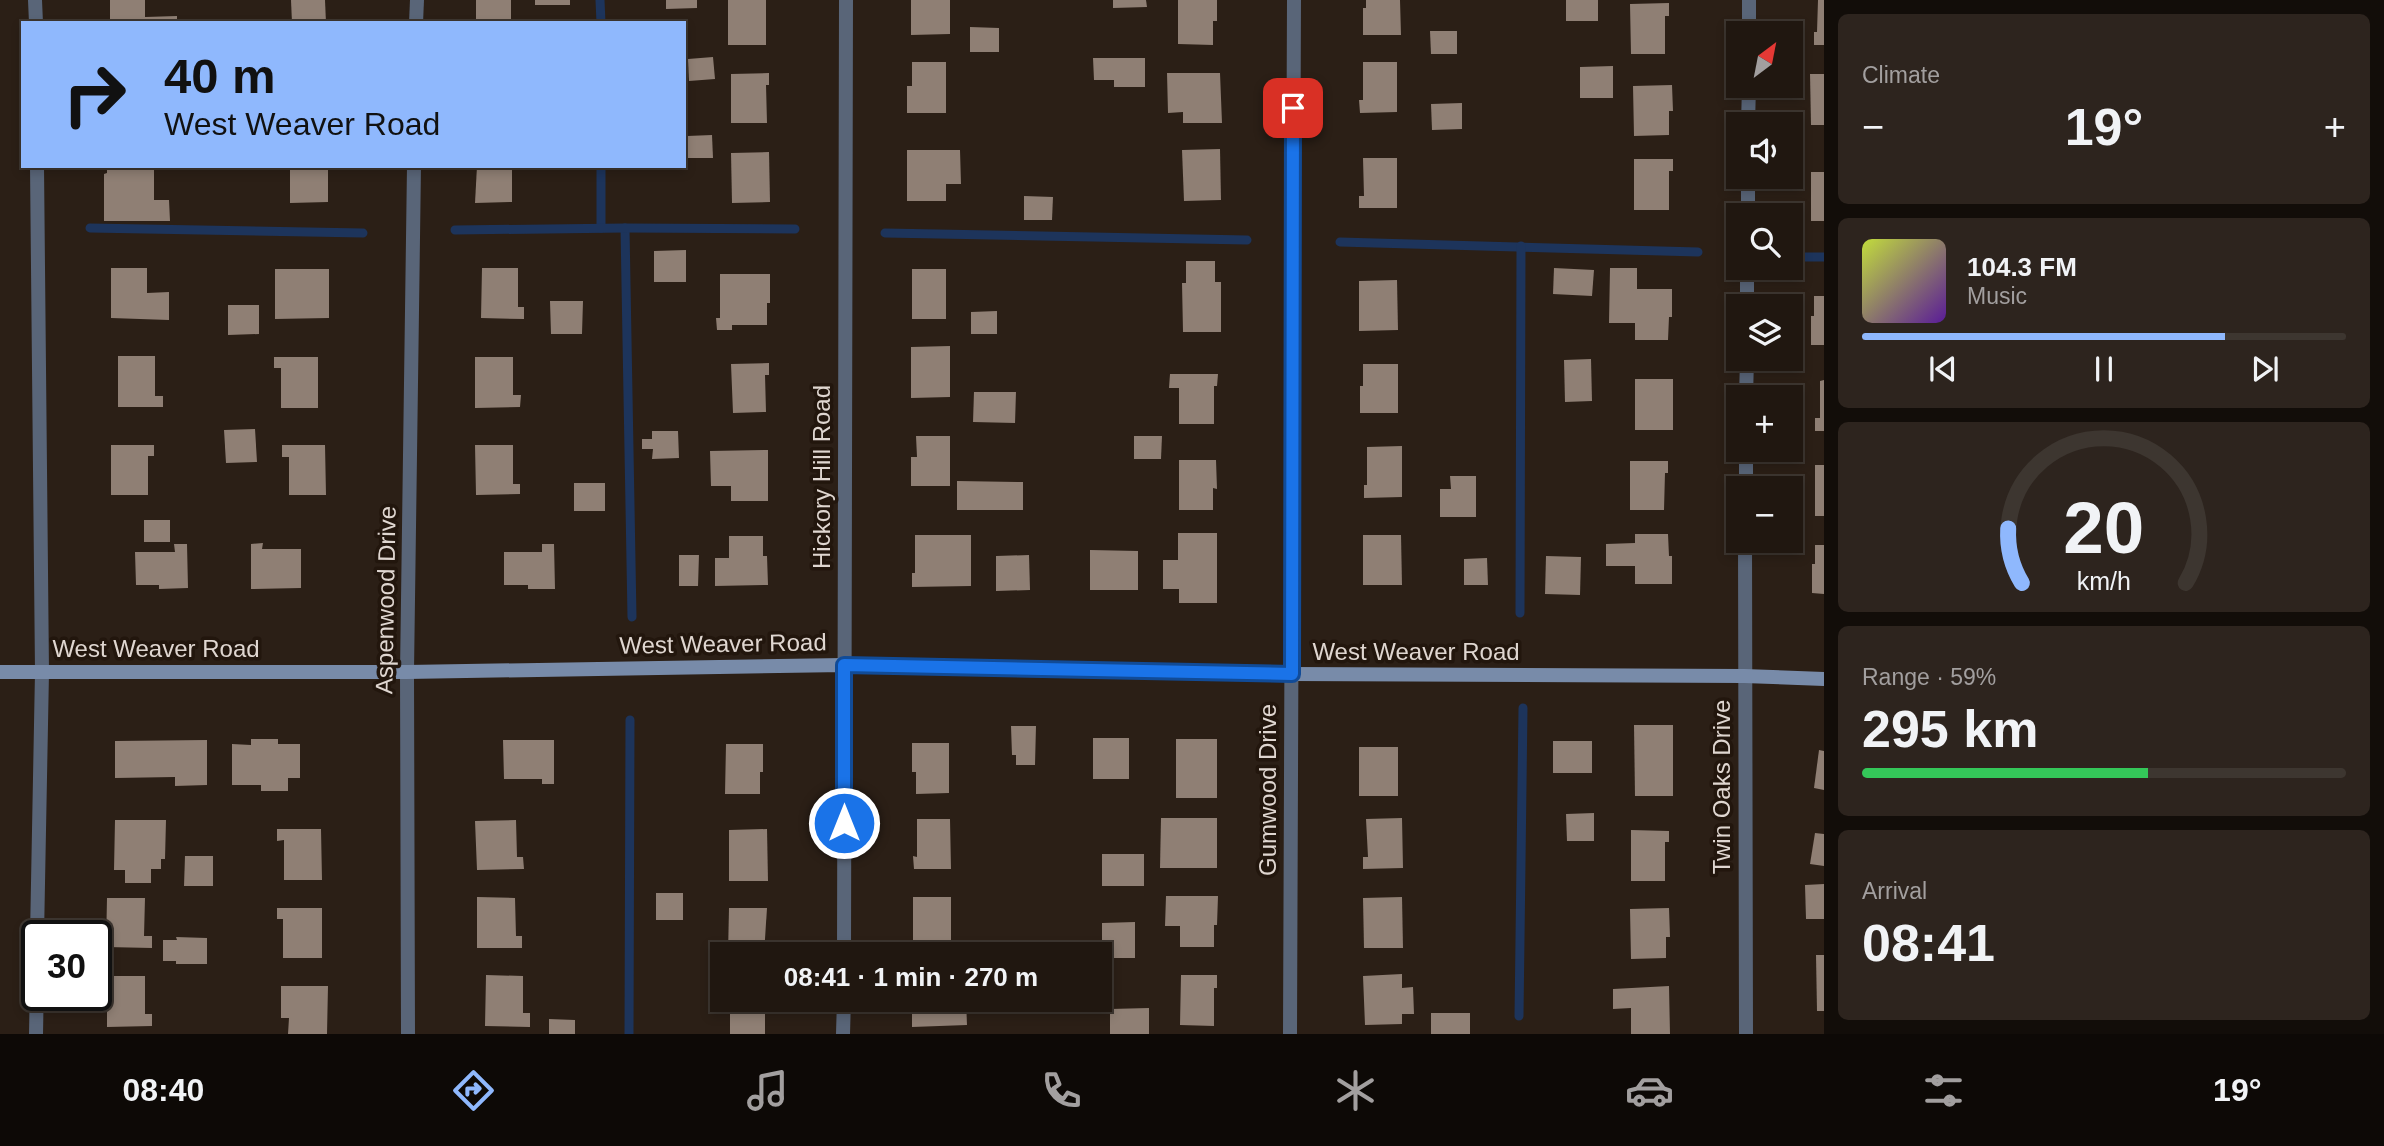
<!DOCTYPE html>
<meta charset="utf-8">
<style>
body{margin:0;font-family:Helvetica,sans-serif;background:#2d241e;color:#f1f3f6;height:100vh;display:flex;flex-direction:column;font-size:26px;white-space:nowrap}
*{box-sizing:border-box;margin:0}
p{font-size:23px;color:#a29f9f}
.icon{flex:none;width:38px;height:38px;fill:none;stroke:currentColor;stroke-width:2;stroke-linecap:round;stroke-linejoin:round}
.map{position:relative;flex:1;overflow:hidden}
.sheet{display:flex;flex-direction:column;gap:14px;padding:14px;background:#120d09;width:560px}
.sheet>*{flex:none}
.banner{position:absolute;left:21px;top:21px;width:665px;height:147px;border-radius:0px;box-shadow:0 4px 10px #0003,0 0 0 2px #3d3630;background:#8fb8fd;color:#111;overflow:hidden}
.needle{width:46px;rotate:32deg}
.tools{position:absolute;left:1726px;top:21px;display:grid;gap:14px}
.tools a{display:grid;place-items:center;width:77px;height:77px;border-radius:0px;background:#201710;box-shadow:0 4px 10px #0003,0 0 0 2px #3d3630;font-size:35px}
.speed{position:absolute;left:21px;top:920px;display:flex;gap:14px;font-size:35px;font-weight:700;text-align:center}
.speed>*{display:grid;place-content:center;width:91px;height:91px;border-radius:50%;background:#201710;box-shadow:0 4px 10px #0003,0 0 0 2px #3d3630;line-height:1}
.speed .limit{border:4px solid #111;border-radius:10px;background:#fff;color:#111}
.pin{position:absolute;display:grid;place-items:center;width:60px;height:60px;color:#fff;margin:-30px;border-radius:14px;box-shadow:0 4px 10px #0006}
.me{position:absolute;width:77px;margin:-38px;rotate:0deg;stroke-linejoin:round;filter:drop-shadow(0 0 5px #0008)}
.turn{display:flex;align-items:center;gap:24px;height:147px;padding:0 28px;font-size:32px}
.turn .icon{width:91px;height:91px;stroke-width:2.5}
.turn b{display:block;font-size:49px;line-height:60px}
.big{font-size:52px;font-weight:700;line-height:1.1}
.sheet .tile{flex:1;display:flex;flex-direction:column;justify-content:center;gap:10px;min-width:0;padding:0 24px;border-radius:10px;background:#2d241e}
.sheet .dial{align-items:center;gap:0}
.dial svg{height:182px;overflow:visible;fill:none;stroke:#3d3630;stroke-width:7;stroke-linecap:round;text-anchor:middle}
.dial text{fill:#f1f3f6;stroke:none}
.song{display:flex;align-items:center;gap:21px}
.cover{width:84px;height:84px;border-radius:10px;background:linear-gradient(135deg,hsl(70 70% 55%),hsl(270 70% 35%))}
.played{height:7px;border-radius:4px;background:linear-gradient(90deg,#8fb8fd 75%,#3d3630 75%)}
.keys{display:flex;justify-content:space-around;direction:ltr}
.heat{display:flex;justify-content:space-between;align-items:center;font-size:38px;direction:ltr}
.charge{height:10px;border-radius:5px;background:linear-gradient(90deg,#34c759 59%,#3d3630 0)}
.trip{position:absolute;left:710px;top:942px;width:402px;height:70px;border-radius:0px;background:#201710;box-shadow:0 4px 10px #0003,0 0 0 2px #3d3630;font-weight:700;line-height:70px;text-align:center}
.dock{display:flex;height:112px;justify-content:space-around;align-items:center;background:#0d0906;color:#a29f9f}
.dock .icon{width:49px;height:49px}
.dock .active{color:#8fb8fd}
.dock b{font-size:32px;color:#f1f3f6}
main{display:flex;flex:1;min-height:0}
.map>svg:first-child{display:block}
.lines{fill:none;stroke-linecap:round;stroke-linejoin:round}
.stream{stroke:#1d345b;stroke-width:9}
.building{fill:#8f7f74}
.street{stroke:#596578;stroke-width:14}
.secondary{stroke:#788ba9;stroke-width:14}
.route-casing{stroke:#114b97;stroke-width:18}
.route{stroke:#1a73e8;stroke-width:12}
.labels{text-anchor:middle;stroke-width:7;stroke-linejoin:round;paint-order:stroke}
.street-label{font-size:24px;fill:#dfd6d0;stroke:#22160d}
</style>
<main>
<div class="map">
<svg width="1824" height="1034" viewBox="0 0 1824 1034">
<rect width="100%" height="100%" fill="#2b1f16"/>
<g class="lines">
<g class="stream">
<polyline points="600,0 601,23"/>
<polyline points="601,166 601,228"/>
<polyline points="90,228 363,233"/>
<polyline points="625,228 632,617"/>
<polyline points="455,230 625,228 795,229"/>
<polyline points="885,233 1247,240"/>
<polyline points="1340,242 1698,252"/>
<polyline points="1790,257 1824,257"/>
<polyline points="1520,613 1521,246"/>
<polyline points="1519,1016 1523,708"/>
<polyline points="629,1034 630,720"/>
</g>
</g>
<g class="building">
<polygon points="110,0 145,0 145,17 177,16 177,23 110,23"/>
<polygon points="291,0 325,0 326,23 292,23"/>
<rect x="476" y="0" width="35" height="23"/>
<rect x="535" y="0" width="35" height="5"/>
<polygon points="666,0 697,0 697,8 666,9"/>
<rect x="728" y="0" width="38" height="45"/>
<polygon points="911,0 950,0 950,34 911,35"/>
<polygon points="1113,0 1146,0 1147,7 1113,8"/>
<polygon points="1178,0 1217,0 1217,21 1213,21 1213,45 1178,44"/>
<polygon points="1366,0 1400,0 1401,35 1363,35 1363,8 1366,8"/>
<rect x="1566" y="0" width="32" height="21"/>
<polygon points="1818,0 1824,0 1824,45 1814,45 1814,32 1817,32"/>
<polygon points="1669,3 1669,16 1665,16 1665,54 1631,54 1630,4"/>
<polygon points="970,27 999,28 999,52 970,52"/>
<polygon points="1430,31 1457,31 1457,54 1431,54"/>
<polygon points="713,57 715,79 689,81 688,59"/>
<polygon points="1093,58 1145,58 1145,87 1114,87 1114,80 1094,80"/>
<polygon points="912,62 946,62 946,113 907,113 907,86 912,86"/>
<polygon points="1363,62 1397,62 1397,112 1360,113 1359,100 1363,100"/>
<polygon points="1613,66 1613,98 1580,98 1580,67"/>
<polygon points="769,73 769,85 766,85 767,123 731,123 731,74"/>
<polygon points="1167,73 1220,73 1222,123 1183,123 1183,112 1168,113"/>
<polygon points="1810,74 1824,74 1824,125 1811,125"/>
<polygon points="1672,85 1673,111 1669,111 1669,135 1634,136 1633,86"/>
<polygon points="1462,103 1462,129 1432,130 1431,104"/>
<polygon points="712,135 713,158 688,158 687,136"/>
<polygon points="1220,149 1221,200 1184,201 1182,150"/>
<polygon points="907,150 960,150 961,184 946,184 946,201 907,201"/>
<polygon points="769,152 770,202 732,203 731,153"/>
<polygon points="1363,158 1397,158 1397,208 1359,208 1359,196 1364,196"/>
<polygon points="1634,159 1673,159 1673,171 1669,171 1669,210 1634,210"/>
<polygon points="107,166 154,166 154,200 169,200 170,221 104,221 104,174 107,173"/>
<polygon points="290,166 328,166 328,202 290,203"/>
<polygon points="477,166 512,166 512,202 475,203"/>
<rect x="1811" y="172" width="13" height="49"/>
<polygon points="1024,196 1053,197 1052,220 1024,220"/>
<polygon points="686,250 686,282 654,282 654,251"/>
<polygon points="1186,261 1215,261 1215,282 1221,282 1221,332 1183,332 1182,283 1186,283"/>
<polygon points="111,268 147,268 147,293 169,292 169,320 111,318"/>
<polygon points="482,268 518,268 518,307 524,307 524,319 481,318"/>
<polygon points="1554,268 1594,270 1592,296 1553,294"/>
<polygon points="1610,268 1637,268 1637,289 1672,289 1672,317 1669,317 1668,340 1635,340 1635,323 1609,323"/>
<polygon points="275,269 329,269 329,318 275,319"/>
<rect x="912" y="269" width="34" height="50"/>
<polygon points="720,274 770,274 770,303 767,303 767,325 732,325 732,330 717,330 716,318 720,318"/>
<polygon points="1397,280 1398,330 1359,331 1359,281"/>
<polygon points="1814,296 1824,296 1824,345 1811,345 1811,316 1814,316"/>
<polygon points="550,301 583,301 582,334 551,334"/>
<polygon points="228,305 259,305 259,334 228,335"/>
<polygon points="997,311 997,334 971,334 971,312"/>
<polygon points="950,346 950,397 911,398 911,347"/>
<polygon points="118,356 155,356 155,396 163,396 163,407 118,407"/>
<polygon points="274,357 318,357 318,408 281,408 281,368 274,368"/>
<polygon points="475,357 513,357 513,395 521,395 520,407 475,408"/>
<polygon points="1591,359 1592,401 1565,402 1564,360"/>
<polygon points="769,363 769,375 765,375 766,412 733,413 731,364"/>
<polygon points="1363,364 1398,364 1398,413 1360,413 1360,386 1363,386"/>
<polygon points="1170,374 1218,374 1217,386 1214,386 1214,424 1179,424 1179,388 1169,388"/>
<rect x="1635" y="379" width="38" height="51"/>
<polygon points="1824,380 1824,431 1815,431 1815,418 1820,418 1820,381"/>
<polygon points="974,392 1016,392 1015,423 973,422"/>
<polygon points="255,429 257,462 226,463 224,430"/>
<polygon points="652,431 678,431 679,458 652,459 653,449 642,449 642,439 652,439"/>
<polygon points="916,436 950,436 950,486 911,486 911,457 917,457"/>
<polygon points="1134,436 1162,436 1161,459 1134,459"/>
<polygon points="111,445 154,445 154,456 148,456 148,495 111,495"/>
<polygon points="282,445 325,445 326,495 289,495 289,457 282,457"/>
<polygon points="475,445 513,445 513,484 520,484 520,494 476,495"/>
<polygon points="1402,446 1402,497 1364,498 1364,485 1367,485 1367,447"/>
<polygon points="768,450 768,501 731,501 731,486 711,486 710,451"/>
<polygon points="1179,460 1216,460 1217,489 1213,488 1213,510 1179,510"/>
<polygon points="1630,461 1668,461 1668,473 1665,473 1664,510 1630,510"/>
<rect x="1815" y="465" width="9" height="51"/>
<polygon points="1450,476 1476,476 1476,517 1440,517 1440,489 1451,489"/>
<polygon points="957,481 1023,482 1023,510 957,510"/>
<rect x="574" y="483" width="31" height="28"/>
<rect x="144" y="520" width="26" height="22"/>
<polygon points="1178,533 1217,533 1217,603 1179,603 1179,589 1163,589 1163,560 1178,560"/>
<polygon points="1635,534 1668,534 1669,556 1672,556 1672,584 1635,584 1635,566 1606,566 1606,544 1635,543"/>
<polygon points="915,535 971,535 971,586 912,587 912,573 915,573"/>
<polygon points="1363,535 1401,535 1402,585 1363,585"/>
<polygon points="729,536 763,536 763,556 767,556 768,585 715,586 715,558 729,558"/>
<polygon points="263,543 262,549 301,549 301,588 251,589 251,544"/>
<polygon points="174,544 187,544 188,588 159,589 159,585 136,585 135,552 175,552"/>
<polygon points="542,544 554,544 555,589 528,589 528,585 504,585 504,552 542,552"/>
<polygon points="1815,545 1824,545 1824,594 1812,593 1812,564 1815,564"/>
<polygon points="1090,550 1138,551 1138,590 1090,590"/>
<polygon points="679,555 699,555 698,586 679,586"/>
<polygon points="1029,555 1030,590 996,591 996,556"/>
<polygon points="1546,556 1581,557 1580,595 1545,594"/>
<polygon points="1487,558 1488,585 1464,585 1464,559"/>
<polygon points="1634,725 1673,725 1673,796 1635,796"/>
<polygon points="1011,726 1036,726 1035,765 1016,765 1016,755 1012,755"/>
<rect x="1093" y="738" width="36" height="41"/>
<polygon points="251,739 278,739 278,744 300,744 300,778 288,778 288,791 261,791 261,785 232,785 232,744 251,745"/>
<rect x="1176" y="739" width="41" height="59"/>
<polygon points="207,740 207,785 175,786 175,777 115,778 115,741"/>
<polygon points="503,740 554,740 554,784 542,784 542,779 504,779"/>
<rect x="1553" y="741" width="39" height="32"/>
<polygon points="912,743 949,743 949,793 916,794 916,772 912,772"/>
<polygon points="726,744 763,744 763,772 760,772 760,794 725,794"/>
<rect x="1359" y="747" width="39" height="49"/>
<polygon points="1819,750 1824,751 1824,790 1814,788"/>
<polygon points="1594,813 1594,841 1567,841 1566,814"/>
<polygon points="1161,818 1217,818 1217,868 1160,868"/>
<polygon points="1402,818 1403,868 1363,869 1363,857 1368,857 1366,819"/>
<polygon points="917,819 950,819 951,869 914,869 913,856 917,857"/>
<polygon points="115,820 166,820 165,859 161,859 161,869 151,869 151,883 125,883 125,870 114,870"/>
<polygon points="516,820 517,857 523,857 524,869 477,870 475,821"/>
<polygon points="277,829 321,829 322,880 284,880 284,840 277,841"/>
<polygon points="767,829 768,881 729,881 729,830"/>
<polygon points="1631,830 1669,831 1669,842 1665,842 1665,881 1631,881"/>
<polygon points="1815,833 1824,834 1824,866 1810,864"/>
<rect x="1102" y="854" width="42" height="32"/>
<polygon points="185,856 213,856 213,886 184,886"/>
<polygon points="1824,884 1824,919 1806,919 1805,885"/>
<rect x="656" y="893" width="27" height="27"/>
<polygon points="1166,896 1218,896 1217,925 1214,925 1214,947 1180,947 1180,926 1165,926"/>
<polygon points="477,897 515,898 516,936 522,936 522,948 477,948"/>
<rect x="913" y="897" width="38" height="51"/>
<polygon points="1402,897 1403,948 1364,948 1363,898"/>
<polygon points="107,898 145,898 144,936 152,936 152,948 106,947"/>
<polygon points="277,908 322,908 322,958 283,958 283,919 277,919"/>
<polygon points="729,908 767,908 764,954 728,954"/>
<polygon points="1669,908 1670,937 1666,937 1666,958 1631,959 1630,909"/>
<polygon points="1135,922 1135,958 1102,958 1102,923"/>
<polygon points="176,937 207,938 207,964 176,964 176,961 163,961 163,940 177,940"/>
<polygon points="1816,955 1824,955 1824,1011 1817,1011"/>
<polygon points="1402,974 1402,988 1413,987 1414,1014 1402,1014 1402,1024 1365,1025 1363,976"/>
<polygon points="486,975 523,976 523,1013 530,1013 530,1027 485,1026"/>
<polygon points="1181,975 1217,975 1217,988 1214,988 1214,1026 1180,1025"/>
<polygon points="107,976 145,976 145,1014 152,1014 152,1026 107,1027"/>
<polygon points="281,986 328,986 327,1034 288,1034 289,1018 281,1018"/>
<polygon points="1669,986 1670,1034 1631,1034 1631,1008 1613,1009 1613,989"/>
<rect x="730" y="999" width="35" height="35"/>
<polygon points="912,999 966,999 967,1025 912,1027"/>
<polygon points="1149,1008 1149,1034 1110,1034 1110,1009"/>
<rect x="1431" y="1013" width="39" height="21"/>
<polygon points="549,1019 575,1020 575,1034 549,1034"/>
</g>
<g class="lines">
<g class="street">
<polyline points="35,0 36,23"/>
<polyline points="416,23 417,0"/>
<polyline points="1749,33 1749,0"/>
<polyline points="1748,124 1749,86"/>
<polyline points="37,166 42,672 37,936"/>
<polyline points="1748,215 1748,177"/>
<polyline points="1747,306 1747,268"/>
<polyline points="1746,397 1747,359"/>
<polyline points="1746,488 1746,450"/>
<polyline points="1745,541 1746,1034"/>
<polyline points="844,954 846,0"/>
<polyline points="36,1034 37,979"/>
<polyline points="408,1034 407,672 414,166"/>
<polyline points="843,1034 844,999"/>
<polyline points="1290,1034 1294,0"/>
</g>
<polyline class="secondary" points="0,672 407,672 844,665 1292,674 1744,676 1824,679"/>
</g>
<g class="lines">
<g class="route-casing">
<polyline id="route" points="844,823 844,665 1292,674 1293,108"/>
</g>
<use href="#route" class="route"/>
</g>
<g class="labels">
<g class="street-label">
<text transform="translate(822 477) rotate(-90)" y="8">Hickory Hill Road</text>
<text transform="translate(386 600) rotate(-89)" y="8">Aspenwood Drive</text>
<text transform="translate(723 644) rotate(-1)" y="8">West Weaver Road</text>
<text x="156" y="657">West Weaver Road</text>
<text x="1416" y="660">West Weaver Road</text>
<text transform="translate(1722 787) rotate(-90)" y="8">Twin Oaks Drive</text>
<text transform="translate(1268 790) rotate(-90)" y="8">Gumwood Drive</text>
</g>
</g>
</svg>
<div class="tools">
<a><svg class="needle" viewBox="-14 -14 28 28"><path d="M0-13l5 13h-10z" fill="#e53935"/><path d="M0 13l5-13h-10z" fill="#a29f9f"/></svg></a>
<a><svg class="icon" aria-label="sound" viewBox="0 0 24 24"><path d="M4 9h4l5-4v14l-5-4H4zM17 9q2 3 0 6"/></svg></a>
<a><svg class="icon" aria-label="search" viewBox="0 0 24 24"><circle cx="10" cy="10" r="6"/><path d="M15 15l6 6"/></svg></a>
<a><svg class="icon" aria-label="layers" viewBox="0 0 24 24"><path d="M12 4l9 5-9 5-9-5zM3 14l9 5 9-5"/></svg></a>
<a>+</a>
<a>−</a>
</div>
<div class="speed"><div class="limit">30</div></div>
<div class="pin" style="left:1293px;top:108px;background:#d93025"><svg class="icon" aria-label="arrive" viewBox="0 0 24 24"><path d="M6 21V4h12l-3 4 3 4H6"/></svg></div>
<svg class="me" style="left:844px;top:823px" viewBox="-20 -20 40 40"><circle r="17" fill="#1a73e8" stroke="#fff" stroke-width="3"/><path d="M0-11L8 9 0 5-8 9z" fill="#fff"/></svg>
<div class="trip">08:41 · 1 min · 270 m</div>
<div class="banner">
<div class="turn"><svg class="icon" aria-label="right" viewBox="0 0 24 24"><path d="M7 20v-9h11M14 6l5 5-5 5"/></svg><div><b>40 m</b>West Weaver Road</div></div>
</div>
</div>
<section class="sheet">
<div class="tile"><p>Climate</p>
<div class="heat"><a>−</a><b class="big">19°</b><a>+</a></div>
</div>
<div class="tile">
<div class="song"><i class="cover"></i><div><b>104.3 FM</b><p>Music</p></div></div>
<div class="played"></div>
<div class="keys"><svg class="icon" aria-label="previous" viewBox="0 0 24 24"><path d="M18 5L8 12l10 7zM5 5v14"/></svg><svg class="icon" aria-label="pause" viewBox="0 0 24 24"><path d="M8 5v14M16 5v14"/></svg><svg class="icon" aria-label="next" viewBox="0 0 24 24"><path d="M6 5l10 7-10 7zM19 5v14"/></svg></div>
</div>
<div class="tile dial"><svg viewBox="0 0 100 80">
<path d="M14 69A42 42 0 1 1 86 69"/>
<path d="M14 69A42 42 0 0 1 8 45" stroke="#8fb8fd"/>
<text x="50" y="56" font-size="32" font-weight="700">20</text>
<text x="50" y="72" font-size="11">km/h</text>
</svg></div>
<div class="tile"><p>Range · 59%</p><b class="big">295 km</b><div class="charge"></div></div>
<div class="tile"><p>Arrival</p><b class="big">08:41</b></div>
</section>
</main>
<nav class="dock">
<b>08:40</b>
<svg class="icon active" aria-label="directions" viewBox="0 0 24 24"><path d="M12 3l9 9-9 9-9-9zM9 14v-3h6M13 9l2 2-2 2"/></svg>
<svg class="icon" aria-label="music" viewBox="0 0 24 24"><path d="M9 18V5l10-2v13"/><circle cx="6" cy="18" r="3"/><circle cx="16" cy="16" r="3"/></svg>
<svg class="icon" aria-label="phone" viewBox="0 0 24 24"><path d="M5 4h4l2 5-3 2q2 4 5 5l2-3 5 2v4C11 20 4 13 5 4z"/></svg>
<svg class="icon" aria-label="climate" viewBox="0 0 24 24"><path d="M12 3v18M4 7l16 10M4 17L20 7"/></svg>
<svg class="icon" aria-label="car" viewBox="0 0 24 24"><path d="M5 17H2v-5l4-1 3-4h7l3 4 3 1v5h-3M9 17h6M6 11h13"/><circle cx="7" cy="17" r="2"/><circle cx="17" cy="17" r="2"/></svg>
<svg class="icon" aria-label="filters" viewBox="0 0 24 24"><path d="M4 7h16M4 17h16"/><circle cx="9" cy="7" r="2"/><circle cx="15" cy="17" r="2"/></svg>
<b>19°</b>
</nav>
